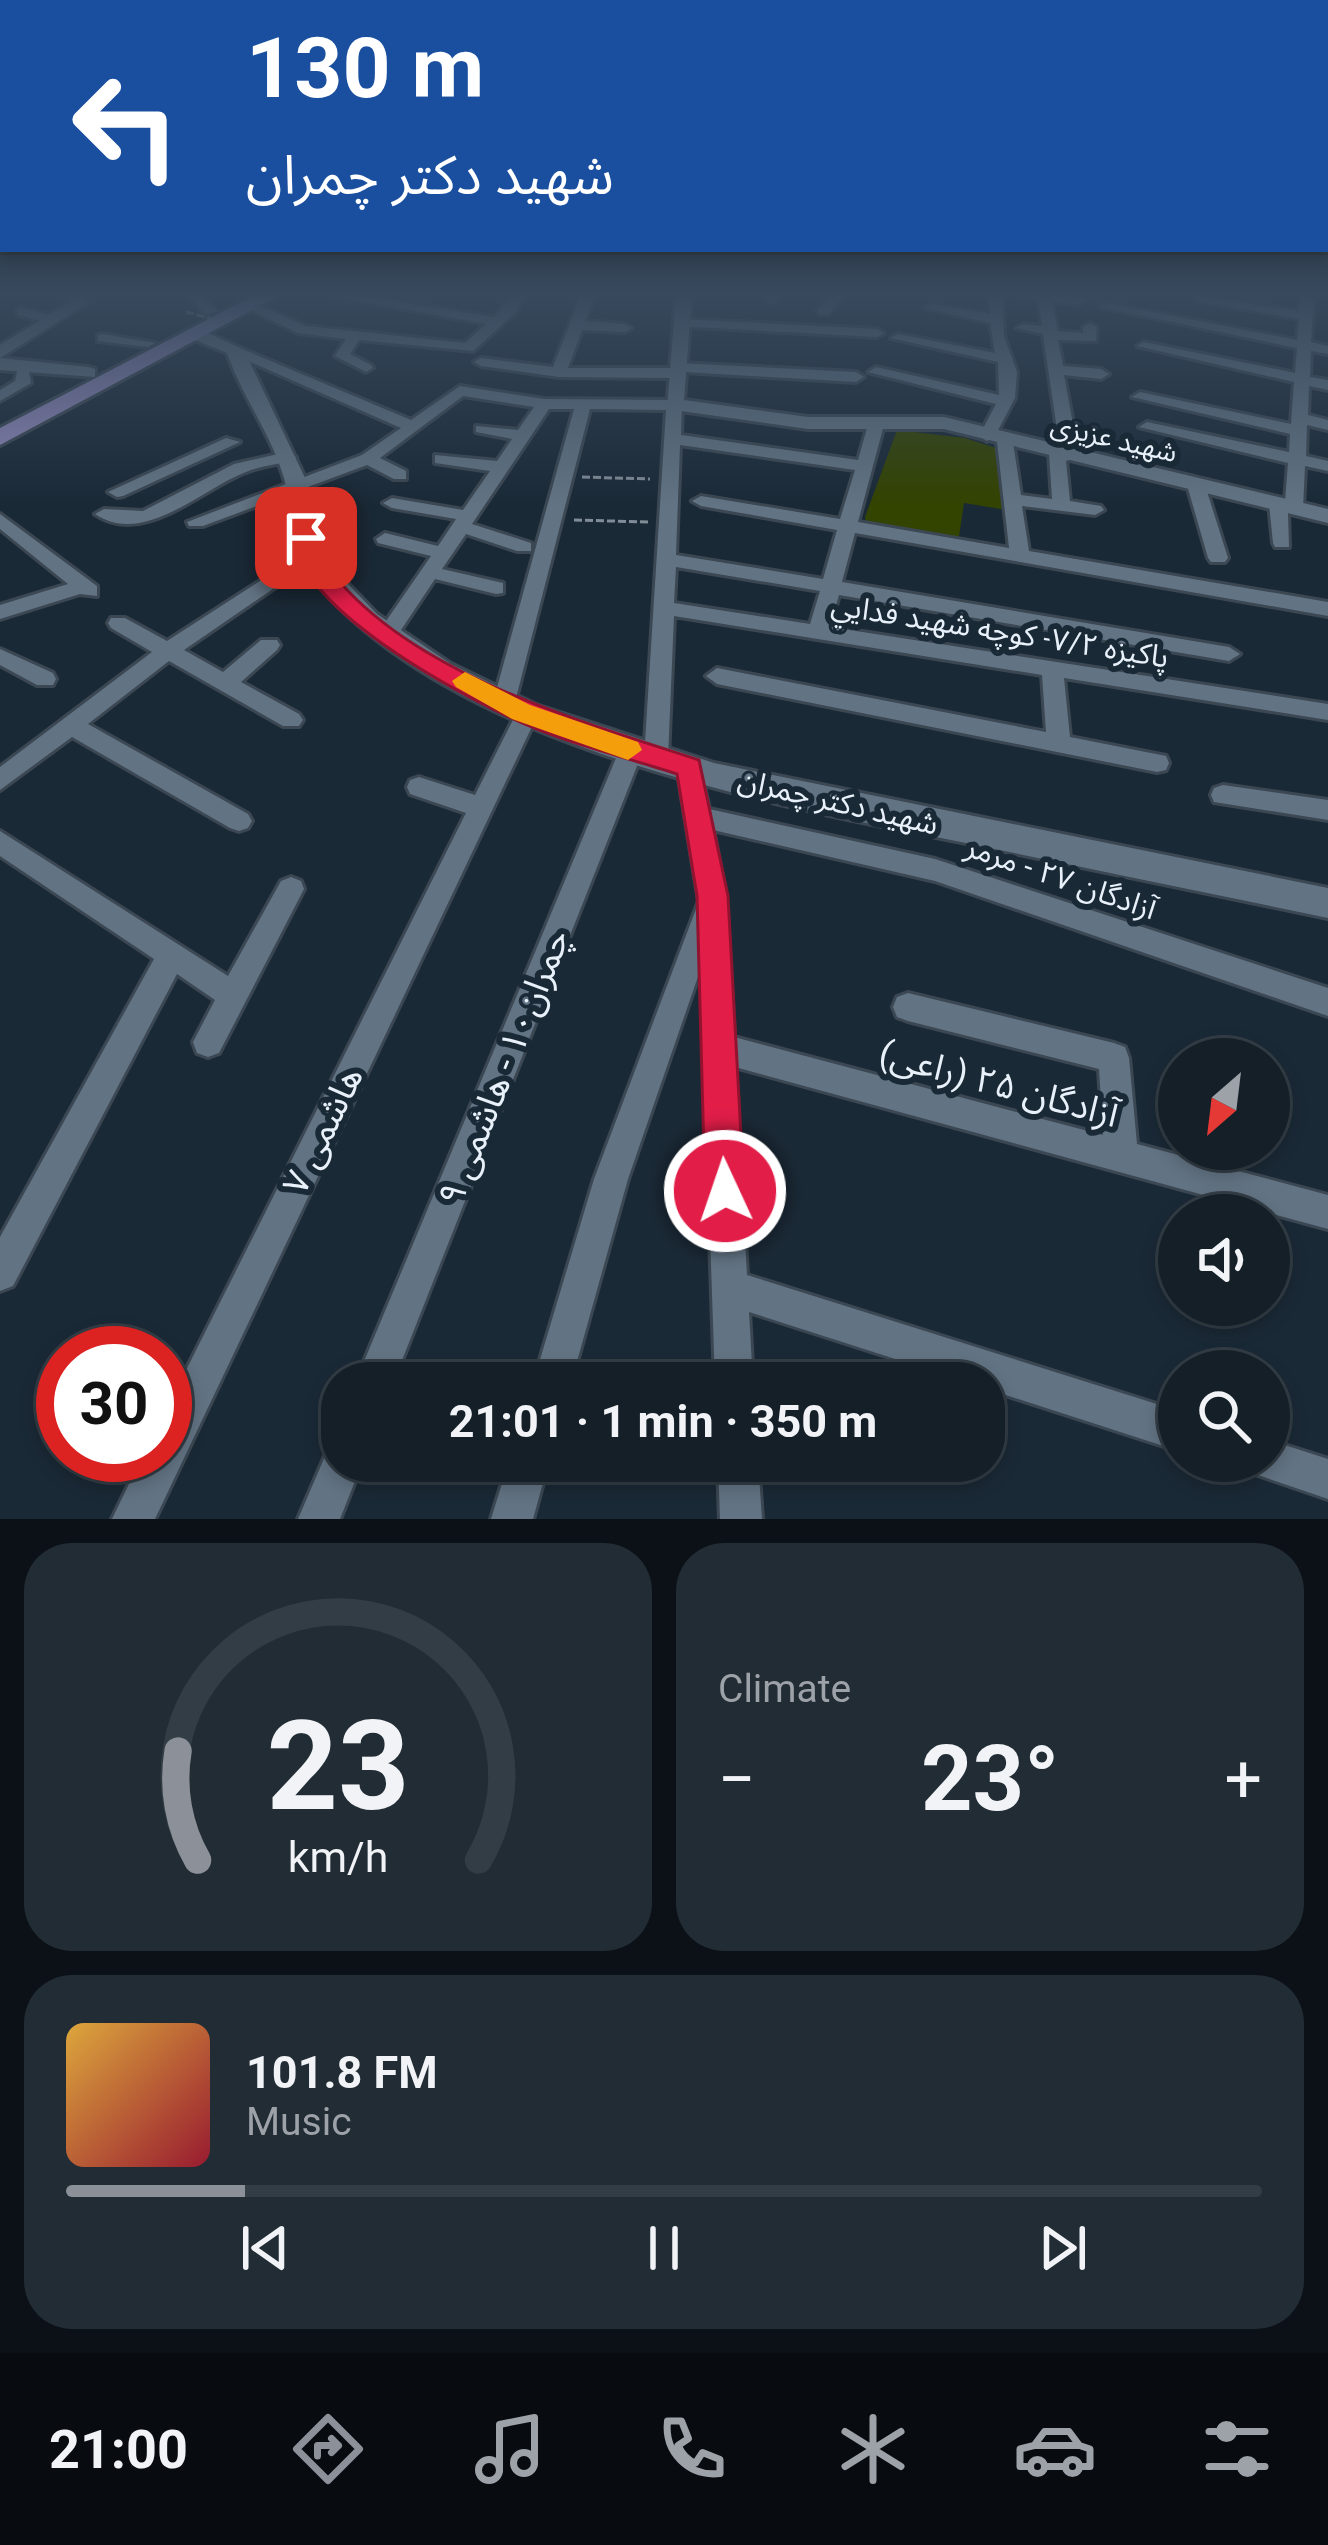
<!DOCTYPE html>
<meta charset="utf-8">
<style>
body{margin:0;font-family:Roboto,"Noto Sans Arabic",sans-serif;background:#212c34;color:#f1f3f6;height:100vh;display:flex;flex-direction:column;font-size:45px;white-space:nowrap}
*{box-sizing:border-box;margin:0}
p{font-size:39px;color:#9da2a8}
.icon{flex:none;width:66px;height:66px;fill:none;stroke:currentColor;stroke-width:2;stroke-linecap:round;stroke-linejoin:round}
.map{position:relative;height:1519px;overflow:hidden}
.side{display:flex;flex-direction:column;gap:24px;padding:24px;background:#0b1116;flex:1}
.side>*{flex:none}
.guide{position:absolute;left:0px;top:0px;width:1329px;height:252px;box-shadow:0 6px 18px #0003,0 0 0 3px #333d45;background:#1a4fa0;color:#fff;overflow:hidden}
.needle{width:78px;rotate:208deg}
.controls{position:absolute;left:1158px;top:1038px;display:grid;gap:24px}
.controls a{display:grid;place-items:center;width:132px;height:132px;border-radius:50%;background:#141f28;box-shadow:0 6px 18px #0003,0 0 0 3px #333d45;font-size:60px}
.speed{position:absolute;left:36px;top:1326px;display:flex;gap:24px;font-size:60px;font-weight:700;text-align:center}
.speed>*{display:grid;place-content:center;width:156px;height:156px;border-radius:50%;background:#141f28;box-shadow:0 6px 18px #0003,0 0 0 3px #333d45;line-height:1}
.speed .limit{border:18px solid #d22;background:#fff;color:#111}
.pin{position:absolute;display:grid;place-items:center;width:102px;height:102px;color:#fff;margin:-51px;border-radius:24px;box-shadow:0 6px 18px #0006}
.me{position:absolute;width:132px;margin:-66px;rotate:357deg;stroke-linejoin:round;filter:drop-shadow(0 0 9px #0008)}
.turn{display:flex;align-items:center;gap:42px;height:252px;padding:0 48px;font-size:54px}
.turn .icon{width:156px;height:156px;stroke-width:2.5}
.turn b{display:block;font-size:84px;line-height:102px}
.big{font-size:90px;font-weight:700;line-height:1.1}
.side .widget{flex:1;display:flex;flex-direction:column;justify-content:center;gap:18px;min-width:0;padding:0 42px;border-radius:48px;background:#212c34}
.side .dial{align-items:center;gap:0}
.dial svg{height:312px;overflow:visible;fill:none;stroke:#333d45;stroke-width:7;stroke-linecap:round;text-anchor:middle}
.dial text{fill:#f1f3f6;stroke:none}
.song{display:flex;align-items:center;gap:36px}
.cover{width:144px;height:144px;border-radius:18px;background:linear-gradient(135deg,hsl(40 70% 55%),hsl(350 70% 35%))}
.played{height:12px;border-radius:6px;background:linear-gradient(90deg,#8c9099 15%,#333d45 15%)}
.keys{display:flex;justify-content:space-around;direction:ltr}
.heat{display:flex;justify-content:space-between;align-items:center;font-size:66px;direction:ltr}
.side .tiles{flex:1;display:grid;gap:24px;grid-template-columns:1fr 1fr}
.widget:last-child{grid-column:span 2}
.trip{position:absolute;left:321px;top:1362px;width:684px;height:120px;border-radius:48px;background:#141f28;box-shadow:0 6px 18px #0003,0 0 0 3px #333d45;font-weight:700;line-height:120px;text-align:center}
.menu{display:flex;height:192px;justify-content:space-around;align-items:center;background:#080c10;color:#9da2a8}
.menu .icon{width:84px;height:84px}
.menu .selected{color:#8c9099}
.menu b{font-size:54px;color:#f1f3f6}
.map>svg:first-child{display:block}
.green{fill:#334300}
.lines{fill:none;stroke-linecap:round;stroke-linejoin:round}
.minor-casing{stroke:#3b4752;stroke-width:6}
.tertiary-casing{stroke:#3b4752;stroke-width:6}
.primary-casing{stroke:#3b4752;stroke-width:6}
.path{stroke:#808c97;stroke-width:3;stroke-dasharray:8 3;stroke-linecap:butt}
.minor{fill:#627383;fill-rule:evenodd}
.tertiary{fill:#627383;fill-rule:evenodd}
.primary{fill:#8d86b7;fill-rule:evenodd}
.path-bridge{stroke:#808c97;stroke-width:3;stroke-dasharray:8 3;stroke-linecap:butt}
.route{fill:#e11d48;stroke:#92132f;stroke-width:3}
.slow{fill:#f59e0b}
.labels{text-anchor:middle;stroke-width:12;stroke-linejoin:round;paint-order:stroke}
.far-street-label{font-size:27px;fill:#e8f1fa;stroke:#1a2936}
.street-label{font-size:30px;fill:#e8f1fa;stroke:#1a2936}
.near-street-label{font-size:36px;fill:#e8f1fa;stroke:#1a2936}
</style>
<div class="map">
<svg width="1328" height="1519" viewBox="0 0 1328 1519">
<rect width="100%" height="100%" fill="#1a2936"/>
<polygon class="green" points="897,430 965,438 1002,450 1007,510 964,503 958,543 866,525 865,517"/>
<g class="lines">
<g class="minor-casing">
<g id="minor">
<polygon points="187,295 201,295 217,311 205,314"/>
<polygon points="327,295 356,295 494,317 512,295 525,295 516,312 473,351 359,340 350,354 371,365 373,368 366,372 335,356 346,339 298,333 242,306 254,303 306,326 465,343 486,324"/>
<polygon points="581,295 595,295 585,321 625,324 632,328 625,332 582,330 568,368 671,368 677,363 856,372 864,377 856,382 684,372 677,378 559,377 481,366 474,362 481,358 553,367"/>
<polygon points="769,295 783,295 772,304 765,300"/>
<polygon points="830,295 844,295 829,314 819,314 817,311"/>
<polygon points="989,295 1003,295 1004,336 1017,372 1015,398 995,436 987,441 979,436 996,404 868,372 876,367 999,395 998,362 891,338 898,334 995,353 990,323 925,308 932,304 990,314"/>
<path d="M 1016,295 L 1085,297 L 1087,300 L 1080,304 L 1052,302 L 1058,331 L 1083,333 L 1083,327 L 1090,323 L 1097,327 L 1096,341 L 1058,340 L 1063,366 L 1101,369 L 1109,374 L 1101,379 L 1064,375 L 1079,457 L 1066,461 L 1070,501 L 1101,506 L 1104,510 L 1095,515 L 1022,506 L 1029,551 L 1328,602 L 1328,616 L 855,533 L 842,582 L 1229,647 L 1240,654 L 1229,661 L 839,595 L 830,627 L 1328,704 L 1328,720 L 1064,678 L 1070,737 L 1166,756 L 1169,763 L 1166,770 L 1157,772 L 717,684 L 706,676 L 717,668 L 1046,732 L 1042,675 L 674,616 L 668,758 L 664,764 L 648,764 L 644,758 L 666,410 L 590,409 L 515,702 L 504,710 L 493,702 L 574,409 L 549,409 L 472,524 L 531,543 L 531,551 L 517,551 L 466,534 L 442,569 L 503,583 L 503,593 L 496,594 L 435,579 L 393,642 L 386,644 L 375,637 L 431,556 L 378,543 L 376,539 L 385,533 L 438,546 L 456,519 L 392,508 L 383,503 L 392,498 L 463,510 L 490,471 L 435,463 L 435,455 L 497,461 L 512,439 L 476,432 L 476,426 L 518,430 L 534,407 L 463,396 L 380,458 L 406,471 L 406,479 L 394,479 L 367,465 L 203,526 L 189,526 L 187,522 L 362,455 L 401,428 L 230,353 L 228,350 L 235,346 L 411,420 L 460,386 L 544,399 L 674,400 L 682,405 L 681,435 L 858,460 L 869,421 L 883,418 L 885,421 L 858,522 L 1009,548 L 997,442 L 1005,437 L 1013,442 L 1021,495 L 1052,499 L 1049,454 L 1060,450 L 1043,334 L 1016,328 L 1023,324 L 1042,326 L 1038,300 ZM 680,445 L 855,470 L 840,519 L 701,496 L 692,501 L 701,506 L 837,530 L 823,579 L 676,555 ZM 676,567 L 820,591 L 810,624 L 674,603 Z"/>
<polygon points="1193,295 1299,311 1301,295 1314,295 1311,342 1328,346 1328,354 1311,351 1310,377 1328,380 1328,390 1309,386 1308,415 1328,420 1328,430 1307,425 1306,456 1328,461 1328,471 1305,466 1303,508 1300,512 1288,512 1289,547 1275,547 1273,543 1269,504 1278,499 1285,502 1288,463 1139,427 1147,422 1289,452 1290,434 1132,397 1140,392 1291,424 1294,382 1137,346 1144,342 1295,373 1297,348 1100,307 1107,303 1297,340 1299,319 1198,301"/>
<polygon points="22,308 58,317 60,320 53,324 17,315 17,309"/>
<polygon points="681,319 877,329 884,333 877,337 676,326 676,320"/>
<polygon points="103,334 155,343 148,347 98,341 98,335"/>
<polygon points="18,366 28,366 31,383 0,401 0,390 15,381"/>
<polygon points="226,438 240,442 123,496 117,497 108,492"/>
<path d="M 287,452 L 296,457 L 293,461 C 278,464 260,466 246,472 C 201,489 144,547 95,514 L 104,509 L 143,511 L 234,464 Z"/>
<polygon points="1196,480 1205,485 1228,558 1225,562 1211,562 1208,558 1187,485"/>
<polygon points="0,514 97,586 97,596 80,594 0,619 0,605 68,584 0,529"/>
<polygon points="308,550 315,552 315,560 184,650 223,672 261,640 277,640 280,645 277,650 241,682 299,714 303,720 299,726 283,726 169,661 88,724 248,814 252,821 248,828 239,831 230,828 72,737 0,790 0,767 152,652 111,628 108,623 111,618 125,618 167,641"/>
<polygon points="0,649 53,673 56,679 53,685 37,685 0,665"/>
<polygon points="527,706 538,714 155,1519 112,1519 143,1455 165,1455 165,1412 466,813 410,794 407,787 410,780 419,777 475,795 519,708"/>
<polygon points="631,742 643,751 393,1383 355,1383 619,751"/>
<polygon points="689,758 698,760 709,809 935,859 1328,988 1328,1016 935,881 713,830 726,896 734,1037 1103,1135 1099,1069 908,1021 897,1017 893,1007 897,997 908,993 1114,1043 1125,1047 1129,1058 1137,1144 1328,1195 1328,1229 735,1067 747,1275 1179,1411 1179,1451 984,1388 984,1383 970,1383 749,1312 753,1383 715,1383 701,968 628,1179 571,1383 533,1383 594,1179 699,901 677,767 680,760"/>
<polygon points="1223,785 1328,800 1328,820 1214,802 1211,795 1214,788"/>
<polygon points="0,831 228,976 281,881 291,877 301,881 304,889 219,1053 208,1057 197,1053 193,1042 215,1000 177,974 13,1286 0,1291 0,1237 154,959 0,856"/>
<polygon points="1269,1440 1328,1459 1328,1499 1255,1474 1249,1461 1269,1461"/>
<polygon points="342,1441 342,1461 363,1461 340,1519 298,1519 329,1447"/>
<polygon points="509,1461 549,1461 533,1519 491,1519"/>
<polygon points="718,1461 758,1461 762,1519 720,1519"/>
</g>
</g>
<g class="tertiary-casing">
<g id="tertiary">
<polygon points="66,295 82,295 88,303 0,358 88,367 95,369 95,377 0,370 0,345 70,302"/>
<polygon points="676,295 692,295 684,400 808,417 944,417 1328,509 1328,523 944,429 808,429 667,409"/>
<path d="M 190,330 L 202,330 L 244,350 L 307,482 L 322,557 L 377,614 L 451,664 L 536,705 L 714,763 L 1328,888 L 1328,918 C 1209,893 1090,869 971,844 C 762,802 437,745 303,566 C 286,543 292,513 286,486 C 275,439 243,399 227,353 L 190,338 Z"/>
</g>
</g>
<g class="primary-casing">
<polygon id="primary" points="255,295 280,295 0,445 0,428"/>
</g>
<g class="path">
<polyline points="582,477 650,479"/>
<polyline points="574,520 648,522"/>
</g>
<use href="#minor" class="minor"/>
<use href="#tertiary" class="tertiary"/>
<use href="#primary" class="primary"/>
<polyline class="path-bridge" points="186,312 228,323"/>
</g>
<linearGradient id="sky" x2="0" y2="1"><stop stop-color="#0e171e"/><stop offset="0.58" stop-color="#38495d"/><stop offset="1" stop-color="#38495d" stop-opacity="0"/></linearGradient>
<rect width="1328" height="507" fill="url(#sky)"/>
<path class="route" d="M 306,531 L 314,533 C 317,542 317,551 322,559 C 398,671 577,720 699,760 L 728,896 L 744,1191 L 738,1205 L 725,1211 L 711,1205 L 705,1191 L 697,896 L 677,774 C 622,756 561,742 509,717 C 449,688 301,609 295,538 Z"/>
<polygon class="slow" points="465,672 530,705 638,742 642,750 628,760 512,719 456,687 452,681"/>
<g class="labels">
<g class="far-street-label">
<text transform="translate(1114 439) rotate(13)" y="9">شهید عزیزی</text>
</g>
<g class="street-label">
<text transform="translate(1000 631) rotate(9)" y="10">پاکیزه ۷/۲- كوچه شهيد فدايي</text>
<text transform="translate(838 802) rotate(13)" y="10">شهید دکتر چمران</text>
<text transform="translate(1061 878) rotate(19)" y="10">آزادگان ۲۷ - مرمر</text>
</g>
<g class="near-street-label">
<text transform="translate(503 1067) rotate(-68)" y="13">چمران۱۰ - هاشمی ۹</text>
<text transform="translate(999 1083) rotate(15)" y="13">آزادگان ۲۵ (راعی)</text>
<text transform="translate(322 1130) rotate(-64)" y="13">هاشمی ۷</text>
</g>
</g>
</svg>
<div class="controls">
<a><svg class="needle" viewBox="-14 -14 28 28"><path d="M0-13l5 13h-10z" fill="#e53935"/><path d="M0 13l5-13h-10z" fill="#9da2a8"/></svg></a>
<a><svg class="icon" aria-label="sound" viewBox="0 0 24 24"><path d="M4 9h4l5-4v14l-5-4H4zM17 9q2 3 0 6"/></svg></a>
<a><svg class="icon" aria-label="search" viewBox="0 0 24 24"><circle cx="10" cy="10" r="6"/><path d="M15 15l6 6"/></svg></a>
</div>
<div class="speed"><div class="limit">30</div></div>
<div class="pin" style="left:306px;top:538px;background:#d93025"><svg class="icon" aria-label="arrive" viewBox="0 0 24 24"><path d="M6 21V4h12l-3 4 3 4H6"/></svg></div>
<svg class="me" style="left:725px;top:1191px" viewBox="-20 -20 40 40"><circle r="17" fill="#e11d48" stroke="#fff" stroke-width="3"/><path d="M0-11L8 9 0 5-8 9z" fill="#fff"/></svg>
<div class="trip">21:01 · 1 min · 350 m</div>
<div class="guide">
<div class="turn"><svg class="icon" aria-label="left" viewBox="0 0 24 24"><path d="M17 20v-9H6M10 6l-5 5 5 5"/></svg><div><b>130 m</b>شهید دکتر چمران</div></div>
</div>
</div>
<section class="side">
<div class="tiles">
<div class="widget dial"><svg viewBox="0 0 100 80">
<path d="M14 69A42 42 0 1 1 86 69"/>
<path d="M14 69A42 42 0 0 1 9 41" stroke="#8c9099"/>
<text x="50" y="56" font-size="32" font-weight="700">23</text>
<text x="50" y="72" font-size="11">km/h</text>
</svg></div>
<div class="widget"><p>Climate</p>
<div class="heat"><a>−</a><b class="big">23°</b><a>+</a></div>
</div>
<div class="widget">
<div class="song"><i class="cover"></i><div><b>101.8 FM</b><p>Music</p></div></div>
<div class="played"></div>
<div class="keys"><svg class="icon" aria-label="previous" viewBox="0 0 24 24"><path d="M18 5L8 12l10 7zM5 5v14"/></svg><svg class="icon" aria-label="pause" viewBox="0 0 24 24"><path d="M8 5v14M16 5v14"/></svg><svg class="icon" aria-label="next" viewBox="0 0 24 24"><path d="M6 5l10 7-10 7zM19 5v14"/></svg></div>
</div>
</div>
</section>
<nav class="menu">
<b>21:00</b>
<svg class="icon selected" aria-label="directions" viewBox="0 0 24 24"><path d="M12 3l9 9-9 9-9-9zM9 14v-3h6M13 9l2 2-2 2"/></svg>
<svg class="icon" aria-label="music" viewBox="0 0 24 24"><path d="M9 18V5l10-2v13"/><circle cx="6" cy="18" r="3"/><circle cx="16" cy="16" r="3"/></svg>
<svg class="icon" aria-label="phone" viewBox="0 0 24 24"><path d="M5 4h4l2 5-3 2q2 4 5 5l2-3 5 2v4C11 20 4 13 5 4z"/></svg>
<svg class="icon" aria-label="climate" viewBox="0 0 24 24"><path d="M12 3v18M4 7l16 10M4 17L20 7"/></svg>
<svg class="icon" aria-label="car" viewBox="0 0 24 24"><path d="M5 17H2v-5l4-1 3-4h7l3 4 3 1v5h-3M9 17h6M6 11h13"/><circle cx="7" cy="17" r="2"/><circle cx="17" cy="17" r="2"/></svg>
<svg class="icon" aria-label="filters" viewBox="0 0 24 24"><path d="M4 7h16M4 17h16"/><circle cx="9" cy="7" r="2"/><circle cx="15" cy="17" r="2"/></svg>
</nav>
